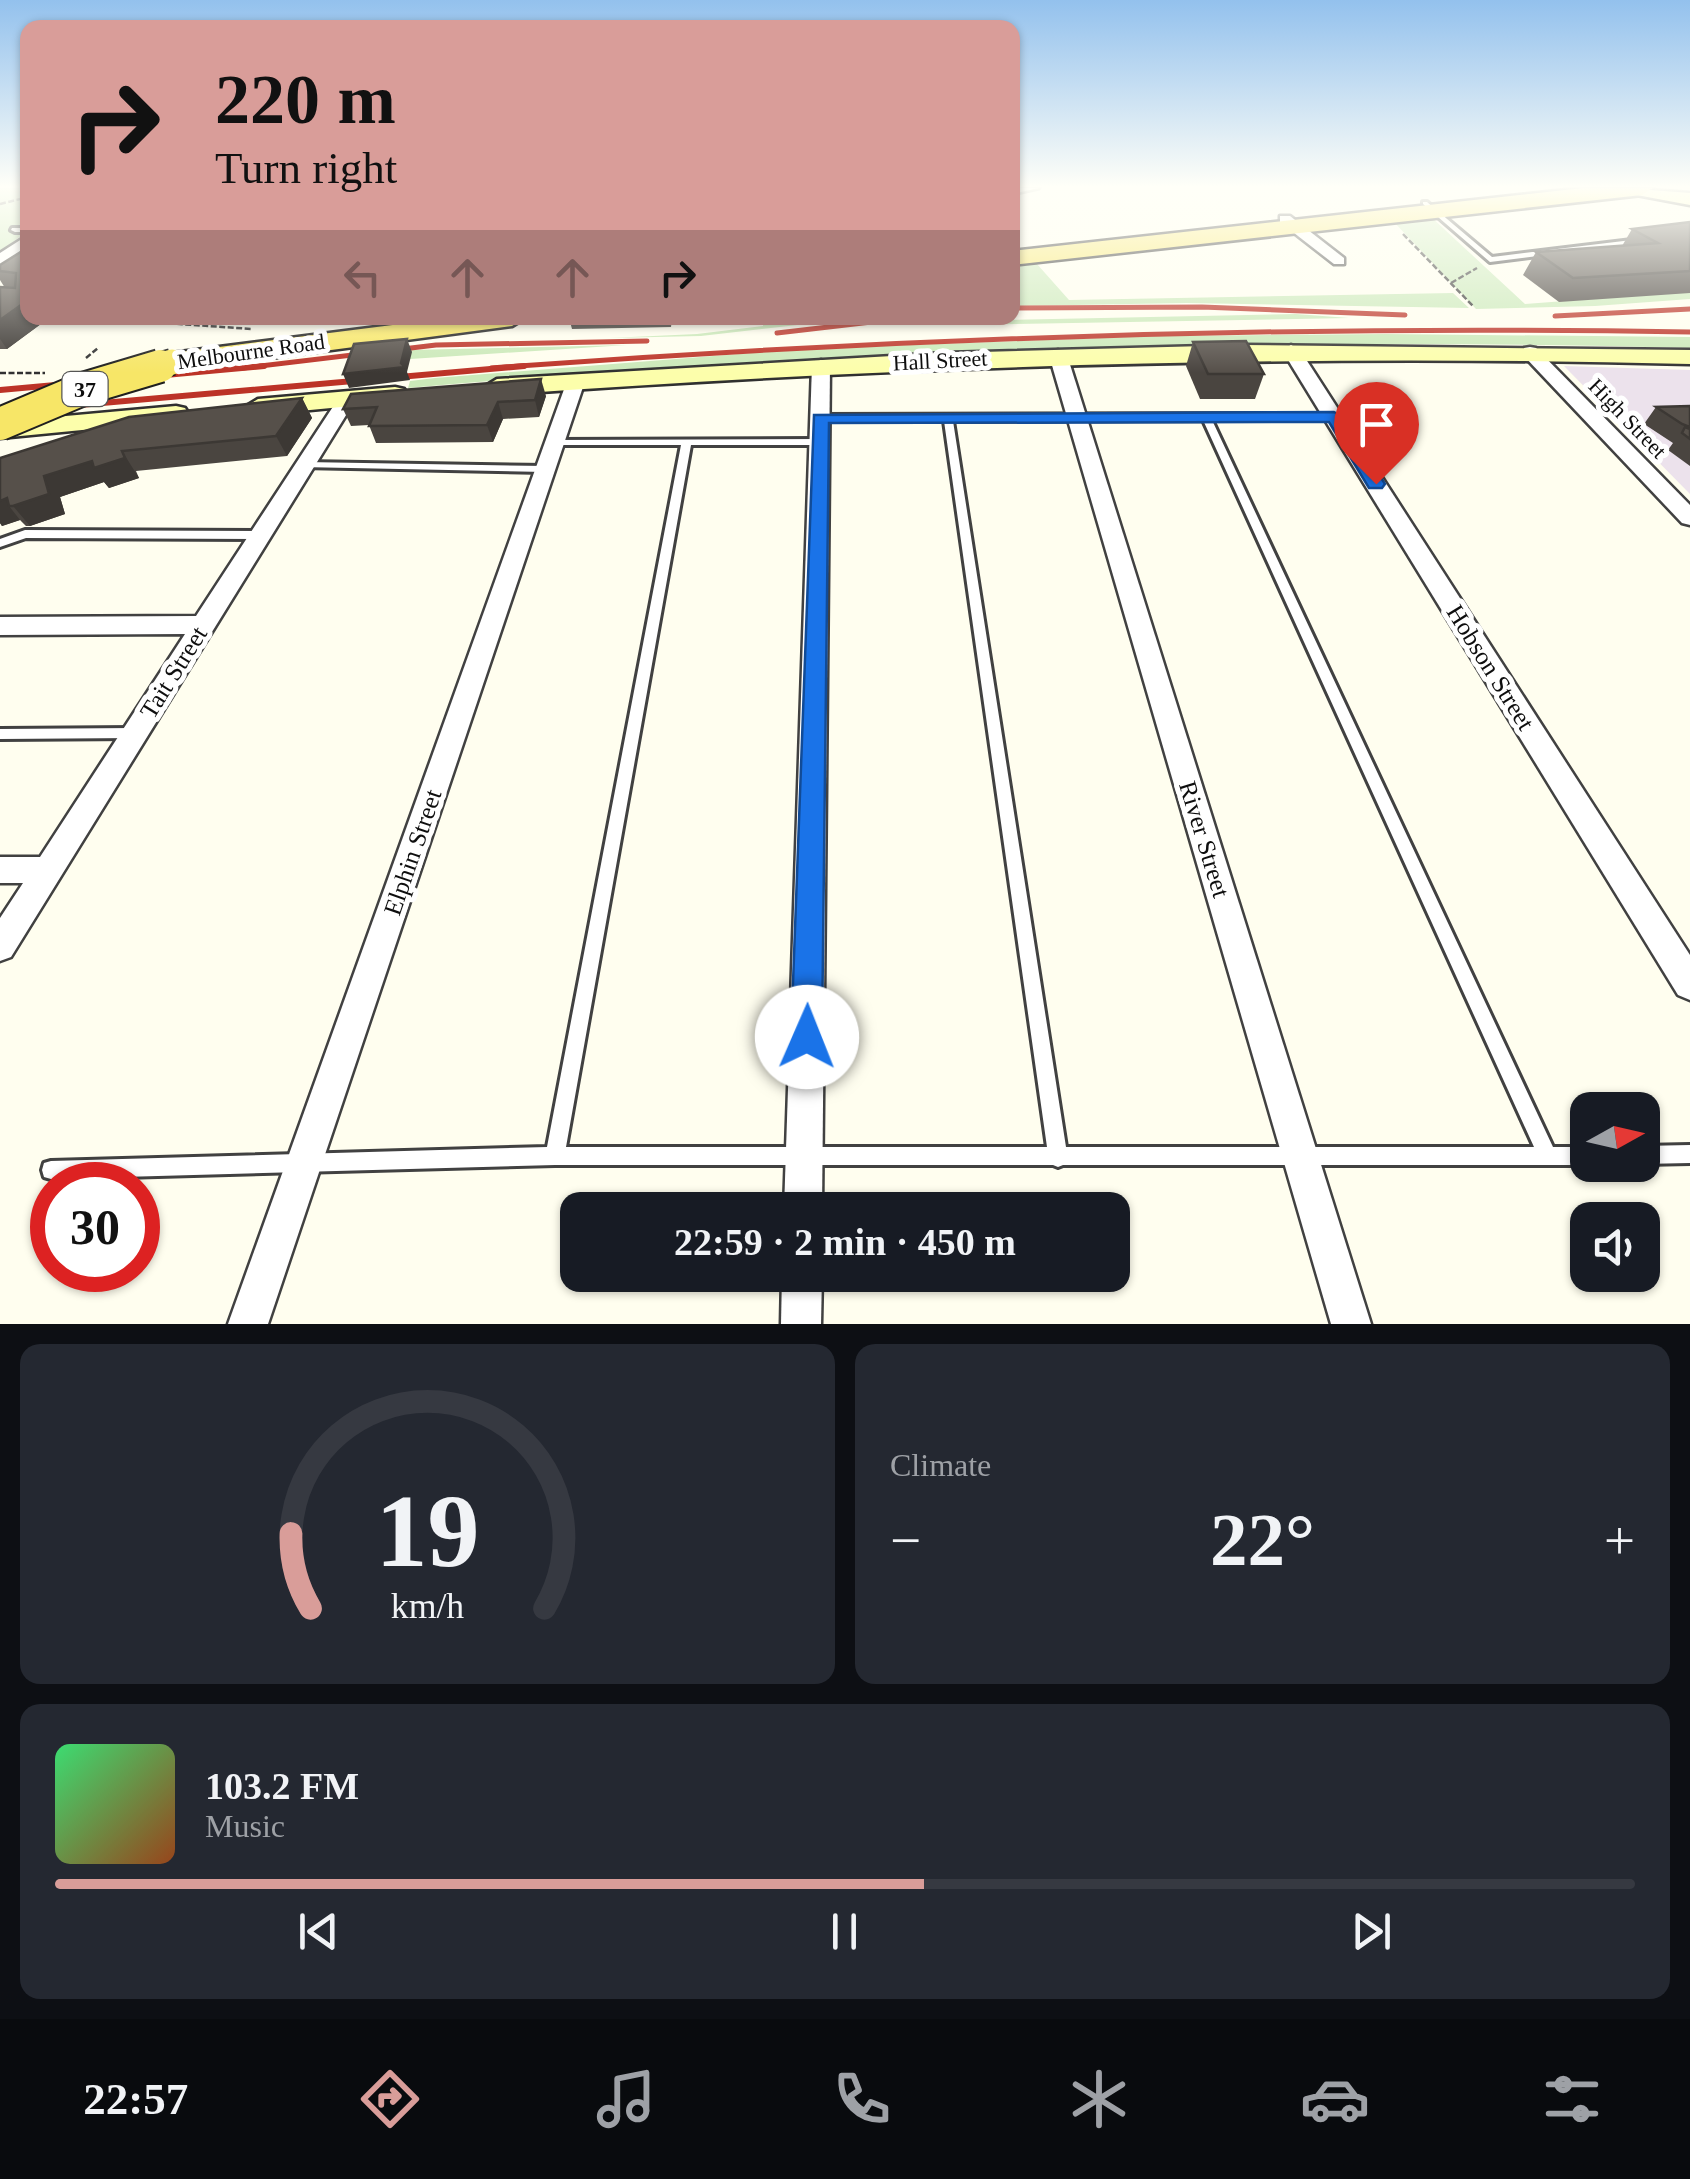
<!DOCTYPE html>
<meta charset="utf-8">
<style>
body{margin:0;font-family:Georgia,serif;background:#242831;color:#f1f3f6;height:100vh;display:flex;flex-direction:column;font-size:38px;white-space:nowrap}
*{box-sizing:border-box;margin:0}
p{font-size:32px;color:#9ea1a6}
.icon{flex:none;width:55px;height:55px;fill:none;stroke:currentColor;stroke-width:2;stroke-linecap:round;stroke-linejoin:round}
.map{position:relative;height:1324px;overflow:hidden}
.details{display:flex;flex-direction:column;gap:20px;padding:20px;background:#0d0f14;flex:1}
.details>*{flex:none}
.banner{position:absolute;left:20px;top:20px;width:1000px;height:305px;border-radius:20px;box-shadow:0 2px 8px #0004;background:#d99d99;color:#111;overflow:hidden}
.needle{width:65px;rotate:82deg}
.tools{position:absolute;left:1570px;top:1092px;display:grid;gap:20px}
.tools a{display:grid;place-items:center;width:90px;height:90px;border-radius:20px;background:#171b24;box-shadow:0 2px 8px #0004;font-size:50px}
.speed{position:absolute;left:30px;top:1162px;display:flex;gap:20px;font-size:50px;font-weight:700;text-align:center}
.speed>*{display:grid;place-content:center;width:130px;height:130px;border-radius:50%;background:#171b24;box-shadow:0 2px 8px #0004;line-height:1}
.speed .limit{border:15px solid #d22;background:#fff;color:#111}
.pin{position:absolute;display:grid;place-items:center;width:85px;height:85px;color:#fff;margin:-102px -42px;border-radius:50% 50% 50% 0;rotate:-45deg;box-shadow:0 0 10px #0007}
.pin .icon{rotate:45deg}
.me{position:absolute;width:110px;margin:-55px;rotate:1deg;stroke-linejoin:round;filter:drop-shadow(0 0 8px #0008)}
.turn{display:flex;align-items:center;gap:35px;height:210px;padding:0 30px;font-size:45px}
.turn .icon{width:130px;height:130px;stroke-width:2.5}
.turn b{display:block;font-size:70px;line-height:85px}
.lanes{display:flex;align-items:center;height:95px;padding:0 30px;background:#0003;justify-content:center;gap:50px;direction:ltr}
.lanes .off{opacity:.35}
.big{font-size:75px;font-weight:600;line-height:1.1}
.details .tile{flex:1;display:flex;flex-direction:column;justify-content:center;gap:15px;min-width:0;padding:0 35px;border-radius:20px;background:#242831}
.details .dial{align-items:center;gap:0}
.dial svg{height:260px;overflow:visible;fill:none;stroke:#363941;stroke-width:7;stroke-linecap:round;text-anchor:middle}
.dial text{fill:#f1f3f6;stroke:none}
.song{display:flex;align-items:center;gap:30px}
.cover{width:120px;height:120px;border-radius:15px;background:linear-gradient(135deg,hsl(140 70% 55%),hsl(20 70% 35%))}
.played{height:10px;border-radius:5px;background:linear-gradient(90deg,#d99d99 55%,#363941 55%)}
.keys{display:flex;justify-content:space-around;direction:ltr}
.heat{display:flex;justify-content:space-between;align-items:center;font-size:55px;direction:ltr}
.details .tiles{flex:1;display:grid;gap:20px;grid-template-columns:1fr 1fr}
.tile:last-child{grid-column:span 2}
.trip{position:absolute;left:560px;top:1192px;width:570px;height:100px;border-radius:20px;background:#171b24;box-shadow:0 2px 8px #0004;font-weight:600;line-height:100px;text-align:center}
.tab-bar{display:flex;height:160px;justify-content:space-around;align-items:center;background:#090b0e;color:#9ea1a6}
.tab-bar .icon{width:70px;height:70px}
.tab-bar .current{color:#d99d99}
.tab-bar b{font-size:45px;color:#f1f3f6}
.map>svg:first-child{display:block}
.industrial{fill:#ece2ec}
.green{fill:#cbe9b9}
.lines{fill:none;stroke-linecap:round;stroke-linejoin:round}
.lane-casing{stroke:#414141;stroke-width:6}
.street-casing{stroke:#414141;stroke-width:5}
.secondary-casing{stroke:#303030;stroke-width:5}
.primary-casing{stroke:#1f1f1f;stroke-width:5}
.path{stroke:#303030;stroke-width:2.5;stroke-dasharray:6 2.5;stroke-linecap:butt}
.lane{fill:#fff;fill-rule:evenodd}
.street{fill:#fff;fill-rule:evenodd}
.secondary{fill:#fcfeab;fill-rule:evenodd}
.primary{fill:#f7e667;fill-rule:evenodd}
.rail-far1{stroke:#bc3327;stroke-width:5}
.rail{stroke:#bc3327;stroke-width:6}
.primary-bridge-far1-casing{stroke:#1f1f1f;stroke-width:28;stroke-linecap:butt}
.primary-bridge-casing{stroke:#1f1f1f;stroke-width:36;stroke-linecap:butt}
.primary-bridge-far1{stroke:#f7e667;stroke-width:25}
.primary-bridge{stroke:#f7e667;stroke-width:32}
.wall{fill:#4a4540}
.shaded-wall{fill:#3c3834}
.building{fill:#56504a;stroke:#3c3834;stroke-width:2.5}
.route{fill:#1a73e8;stroke:#114b97;stroke-width:2.5}
.labels{text-anchor:middle;stroke-width:10;stroke-linejoin:round;paint-order:stroke}
.far-street-label{font-size:22px;fill:#0e0e0e;stroke:#fff}
.shield{fill:#fff;stroke:#565656;stroke-width:2.5}
.shield-label{font-size:22px;font-weight:bold;fill:#0e0e0e}
.street-label{font-size:25px;fill:#0e0e0e;stroke:#fff}
</style>
<div class="map">
<svg width="1690" height="1324" viewBox="0 0 1690 1324">
<rect width="100%" height="100%" fill="#fffeef"/>
<polygon class="industrial" points="1564,366 1690,370 1690,494"/>
<g class="green">
<polygon points="0,188 27,188 27,231 0,252"/>
<polygon points="1430,216 1525,304 1684,292 1690,293 1690,299 1595,306 1476,309 1393,221"/>
<polygon points="1037,264 1069,300 1453,293 1469,308 1187,303 1013,306 1013,267"/>
<polygon points="1296,314 1349,318 957,325 956,321"/>
<polygon points="764,318 859,318 701,336 609,338 697,334 763,326"/>
<path d="M 1386,334 L 1690,337 L 1690,348 C 1262,336 834,351 408,388 L 410,381 L 435,378 L 801,349 L 1154,336 Z"/>
<polygon points="627,345 410,359 408,350"/>
</g>
<g class="lines">
<g class="lane-casing">
<g id="lane">
<polygon points="1423,202 1427,202 1492,257 1640,239 1644,241 1640,243 1490,262 1423,204"/>
<polygon points="12,228 28,228 28,232 15,232 11,230"/>
<path d="M 1334,414 L 1339,417 L 1337,419 L 1212,420 L 1553,1147 L 1588,1147 L 1589,1165 L 1063,1165 L 1058,1167 L 1053,1165 L 555,1165 L 51,1179 L 44,1177 L 42,1170 L 44,1163 L 51,1161 L 547,1147 L 681,445 L 551,445 L 551,441 L 554,440 L 820,439 L 825,442 L 820,445 L 691,445 L 566,1147 L 1047,1147 L 944,421 L 820,421 L 815,418 L 820,415 ZM 1203,420 L 1534,1147 L 1066,1147 L 953,421 Z"/>
<polygon points="305,462 545,466 550,469 545,472 301,467 301,463"/>
<polygon points="25,530 261,531 266,535 261,539 26,538 0,547 0,539"/>
<polygon points="135,728 140,729 142,733 140,737 135,738 0,739 0,729"/>
<polygon points="1690,1145 1690,1163 1642,1164 1642,1146"/>
</g>
</g>
<g class="street-casing">
<g id="street">
<polygon points="1012,188 1039,188 1012,194"/>
<polygon points="1280,216 1290,216 1344,258 1344,264 1334,264 1280,222"/>
<polygon points="28,235 28,246 0,265 0,253"/>
<polygon points="1291,345 1300,350 1690,955 1690,1000 1678,995 1282,350"/>
<polygon points="1530,347 1536,348 1690,505 1690,525 1682,523 1524,356 1524,348"/>
<polygon points="1058,350 1067,355 1371,1324 1331,1324 1049,355"/>
<polygon points="821,360 830,365 822,1210 784,1210 812,365"/>
<polygon points="576,376 585,381 268,1324 228,1324 567,381"/>
<polygon points="347,393 356,399 11,957 0,961 0,918 23,883 0,883 0,857 40,857 185,634 0,635 0,617 196,616 338,399"/>
<polygon points="782,1275 822,1275 821,1324 781,1324"/>
</g>
</g>
<g class="secondary-casing">
<g id="secondary">
<polygon points="1624,188 1690,193 1690,205 1626,193"/>
<path d="M 1243,345 L 1690,350 L 1690,364 C 1291,354 895,366 497,395 L 484,387 L 497,379 L 944,353 Z"/>
<polygon points="395,387 404,389 408,395 404,401 258,415 245,407 258,399"/>
<polygon points="176,406 185,408 189,414 185,420 0,438 0,422"/>
</g>
</g>
<g class="primary-casing">
<g id="primary">
<polygon points="1583,188 1653,188 1642,195 1012,265 1012,251"/>
<polygon points="448,318 525,318 512,326 172,371 162,368 158,362 162,356 172,353"/>
</g>
</g>
<g class="path">
<polyline points="0,204 28,197"/>
<polyline points="1403,234 1473,306"/>
<polyline points="1451,283 1477,268"/>
<polyline points="92,318 252,329"/>
<polyline points="86,358 98,348"/>
<polyline points="0,373 45,373"/>
</g>
<use href="#lane" class="lane"/>
<use href="#street" class="street"/>
<use href="#secondary" class="secondary"/>
<use href="#primary" class="primary"/>
<g class="rail-far1">
<polyline points="1012,308 1202,307 1405,315"/>
<polyline points="1555,316 1690,309"/>
<polyline points="777,333 906,318"/>
<polyline points="243,368 436,345 647,341"/>
<path d="M 491,368 C 891,338 1289,325 1690,332"/>
</g>
<g class="rail">
<polyline points="0,390 264,366"/>
<polyline points="0,412 524,366"/>
</g>
<g class="primary-bridge-far1-casing">
<polyline id="primary-bridge-far1" points="151,368 172,362"/>
</g>
<g class="primary-bridge-casing">
<polyline id="primary-bridge" points="0,424 83,389 160,366"/>
</g>
<use href="#primary-bridge-far1" class="primary-bridge-far1"/>
<use href="#primary-bridge" class="primary-bridge"/>
</g>
<g class="wall">
<polygon points="1690,222 1690,293 1559,302 1523,275 1536,252 1622,246 1632,229"/>
<polygon points="27,248 28,318 49,318 7,349 0,349 0,287 5,288 0,280 0,265"/>
<polygon points="569,318 672,318 671,327 572,329"/>
<polygon points="1193,342 1264,374 1255,399 1200,399 1186,366"/>
<polygon points="546,396 539,417 503,419 493,442 376,443 369,425 351,426 343,409"/>
<polygon points="302,398 312,418 287,456 136,471 139,478 109,488 104,482 60,497 65,514 30,526 26,526 20,520 2,526 0,523 0,458"/>
<polygon points="1690,406 1690,466 1668,450 1673,443 1644,424 1656,407"/>
</g>
<g class="shaded-wall">
<polygon points="28,300 28,318 49,318 7,349 0,339 0,320"/>
<polygon points="407,339 412,352 407,372 410,380 349,388 343,374 401,363"/>
<polygon points="541,379 546,396 539,417 535,400"/>
<polygon points="302,398 312,418 287,456 276,436"/>
<polygon points="498,402 503,419 493,442 487,425"/>
<polygon points="122,451 139,478 109,488 104,482 60,497 65,514 30,526 13,506 44,476"/>
<polygon points="7,498 9,506 20,520 2,526 0,523 0,501"/>
</g>
<g class="building">
<polygon points="1690,222 1690,271 1573,278 1536,252 1658,243 1632,229"/>
<polygon points="27,248 28,300 0,320 0,287 15,288 16,273 0,271 0,265"/>
<polygon points="407,339 401,363 405,367 343,374 354,344"/>
<polygon points="1246,341 1264,374 1208,374 1193,342"/>
<polygon points="541,379 535,400 498,402 487,425 369,426 377,407 343,409 351,394"/>
<polygon points="302,398 276,436 122,451 125,458 94,468 92,461 44,476 49,494 13,506 9,506 7,498 0,501 0,458 129,417"/>
<polygon points="1690,406 1690,427 1682,424 1656,407"/>
<polygon points="1685,427 1690,429 1690,439 1682,433"/>
</g>
<linearGradient id="sky" x2="0" y2="1"><stop stop-color="#93c1ed"/><stop offset="0.5" stop-color="#fffff8"/><stop offset="1" stop-color="#fffff8" stop-opacity="0"/></linearGradient>
<rect width="1690" height="373" fill="url(#sky)"/>
<polygon class="route" points="1334,412 1343,417 1385,484 1382,488 1369,488 1329,422 829,423 822,1037 818,1048 807,1053 796,1048 791,1037 814,415"/>
<g class="labels">
<g class="far-street-label">
<text transform="translate(251 351) rotate(-8)" y="8">Melbourne Road</text>
<text transform="translate(940 360) rotate(-3)" y="8">Hall Street</text>
<text transform="translate(1628 418) rotate(46)" y="8">High Street</text>
</g>
<rect class="shield" x="62.5" y="372" width="45" height="34" rx="8"/>
<g class="shield-label">
<text x="85" y="397">37</text>
</g>
<g class="street-label">
<text transform="translate(1491 667) rotate(58)" y="9">Hobson Street</text>
<text transform="translate(173 672) rotate(-58)" y="9">Tait Street</text>
<text transform="translate(1205 839) rotate(73)" y="9">River Street</text>
<text transform="translate(412 852) rotate(-71)" y="9">Elphin Street</text>
</g>
</g>
</svg>
<div class="tools">
<a><svg class="needle" viewBox="-14 -14 28 28"><path d="M0-13l5 13h-10z" fill="#e53935"/><path d="M0 13l5-13h-10z" fill="#9ea1a6"/></svg></a>
<a><svg class="icon" aria-label="sound" viewBox="0 0 24 24"><path d="M4 9h4l5-4v14l-5-4H4zM17 9q2 3 0 6"/></svg></a>
</div>
<div class="speed"><div class="limit">30</div></div>
<div class="pin" style="left:1376px;top:484px;background:#d93025"><svg class="icon" aria-label="arrive" viewBox="0 0 24 24"><path d="M6 21V4h12l-3 4 3 4H6"/></svg></div>
<svg class="me" style="left:807px;top:1037px" viewBox="-20 -20 40 40"><circle r="19" fill="#fff"/><path d="M0-13L10 11 0 6-10 11z" fill="#1a73e8"/></svg>
<div class="trip">22:59 · 2 min · 450 m</div>
<div class="banner">
<div class="turn"><svg class="icon" aria-label="right" viewBox="0 0 24 24"><path d="M7 20v-9h11M14 6l5 5-5 5"/></svg><div><b>220 m</b>Turn right</div></div>
<div class="lanes"><svg class="icon off" aria-label="left" viewBox="0 0 24 24"><path d="M17 20v-9H6M10 6l-5 5 5 5"/></svg><svg class="icon off" aria-label="ahead" viewBox="0 0 24 24"><path d="M12 20V5M6 11l6-6 6 6"/></svg><svg class="icon off" aria-label="ahead" viewBox="0 0 24 24"><path d="M12 20V5M6 11l6-6 6 6"/></svg><svg class="icon" aria-label="right" viewBox="0 0 24 24"><path d="M7 20v-9h11M14 6l5 5-5 5"/></svg></div>
</div>
</div>
<section class="details">
<div class="tiles">
<div class="tile dial"><svg viewBox="0 0 100 80">
<path d="M14 69A42 42 0 1 1 86 69"/>
<path d="M14 69A42 42 0 0 1 8 46" stroke="#d99d99"/>
<text x="50" y="56" font-size="32" font-weight="700">19</text>
<text x="50" y="72" font-size="11">km/h</text>
</svg></div>
<div class="tile"><p>Climate</p>
<div class="heat"><a>−</a><b class="big">22°</b><a>+</a></div>
</div>
<div class="tile">
<div class="song"><i class="cover"></i><div><b>103.2 FM</b><p>Music</p></div></div>
<div class="played"></div>
<div class="keys"><svg class="icon" aria-label="previous" viewBox="0 0 24 24"><path d="M18 5L8 12l10 7zM5 5v14"/></svg><svg class="icon" aria-label="pause" viewBox="0 0 24 24"><path d="M8 5v14M16 5v14"/></svg><svg class="icon" aria-label="next" viewBox="0 0 24 24"><path d="M6 5l10 7-10 7zM19 5v14"/></svg></div>
</div>
</div>
</section>
<nav class="tab-bar">
<b>22:57</b>
<svg class="icon current" aria-label="directions" viewBox="0 0 24 24"><path d="M12 3l9 9-9 9-9-9zM9 14v-3h6M13 9l2 2-2 2"/></svg>
<svg class="icon" aria-label="music" viewBox="0 0 24 24"><path d="M9 18V5l10-2v13"/><circle cx="6" cy="18" r="3"/><circle cx="16" cy="16" r="3"/></svg>
<svg class="icon" aria-label="phone" viewBox="0 0 24 24"><path d="M5 4h4l2 5-3 2q2 4 5 5l2-3 5 2v4C11 20 4 13 5 4z"/></svg>
<svg class="icon" aria-label="climate" viewBox="0 0 24 24"><path d="M12 3v18M4 7l16 10M4 17L20 7"/></svg>
<svg class="icon" aria-label="car" viewBox="0 0 24 24"><path d="M5 17H2v-5l4-1 3-4h7l3 4 3 1v5h-3M9 17h6M6 11h13"/><circle cx="7" cy="17" r="2"/><circle cx="17" cy="17" r="2"/></svg>
<svg class="icon" aria-label="filters" viewBox="0 0 24 24"><path d="M4 7h16M4 17h16"/><circle cx="9" cy="7" r="2"/><circle cx="15" cy="17" r="2"/></svg>
</nav>
